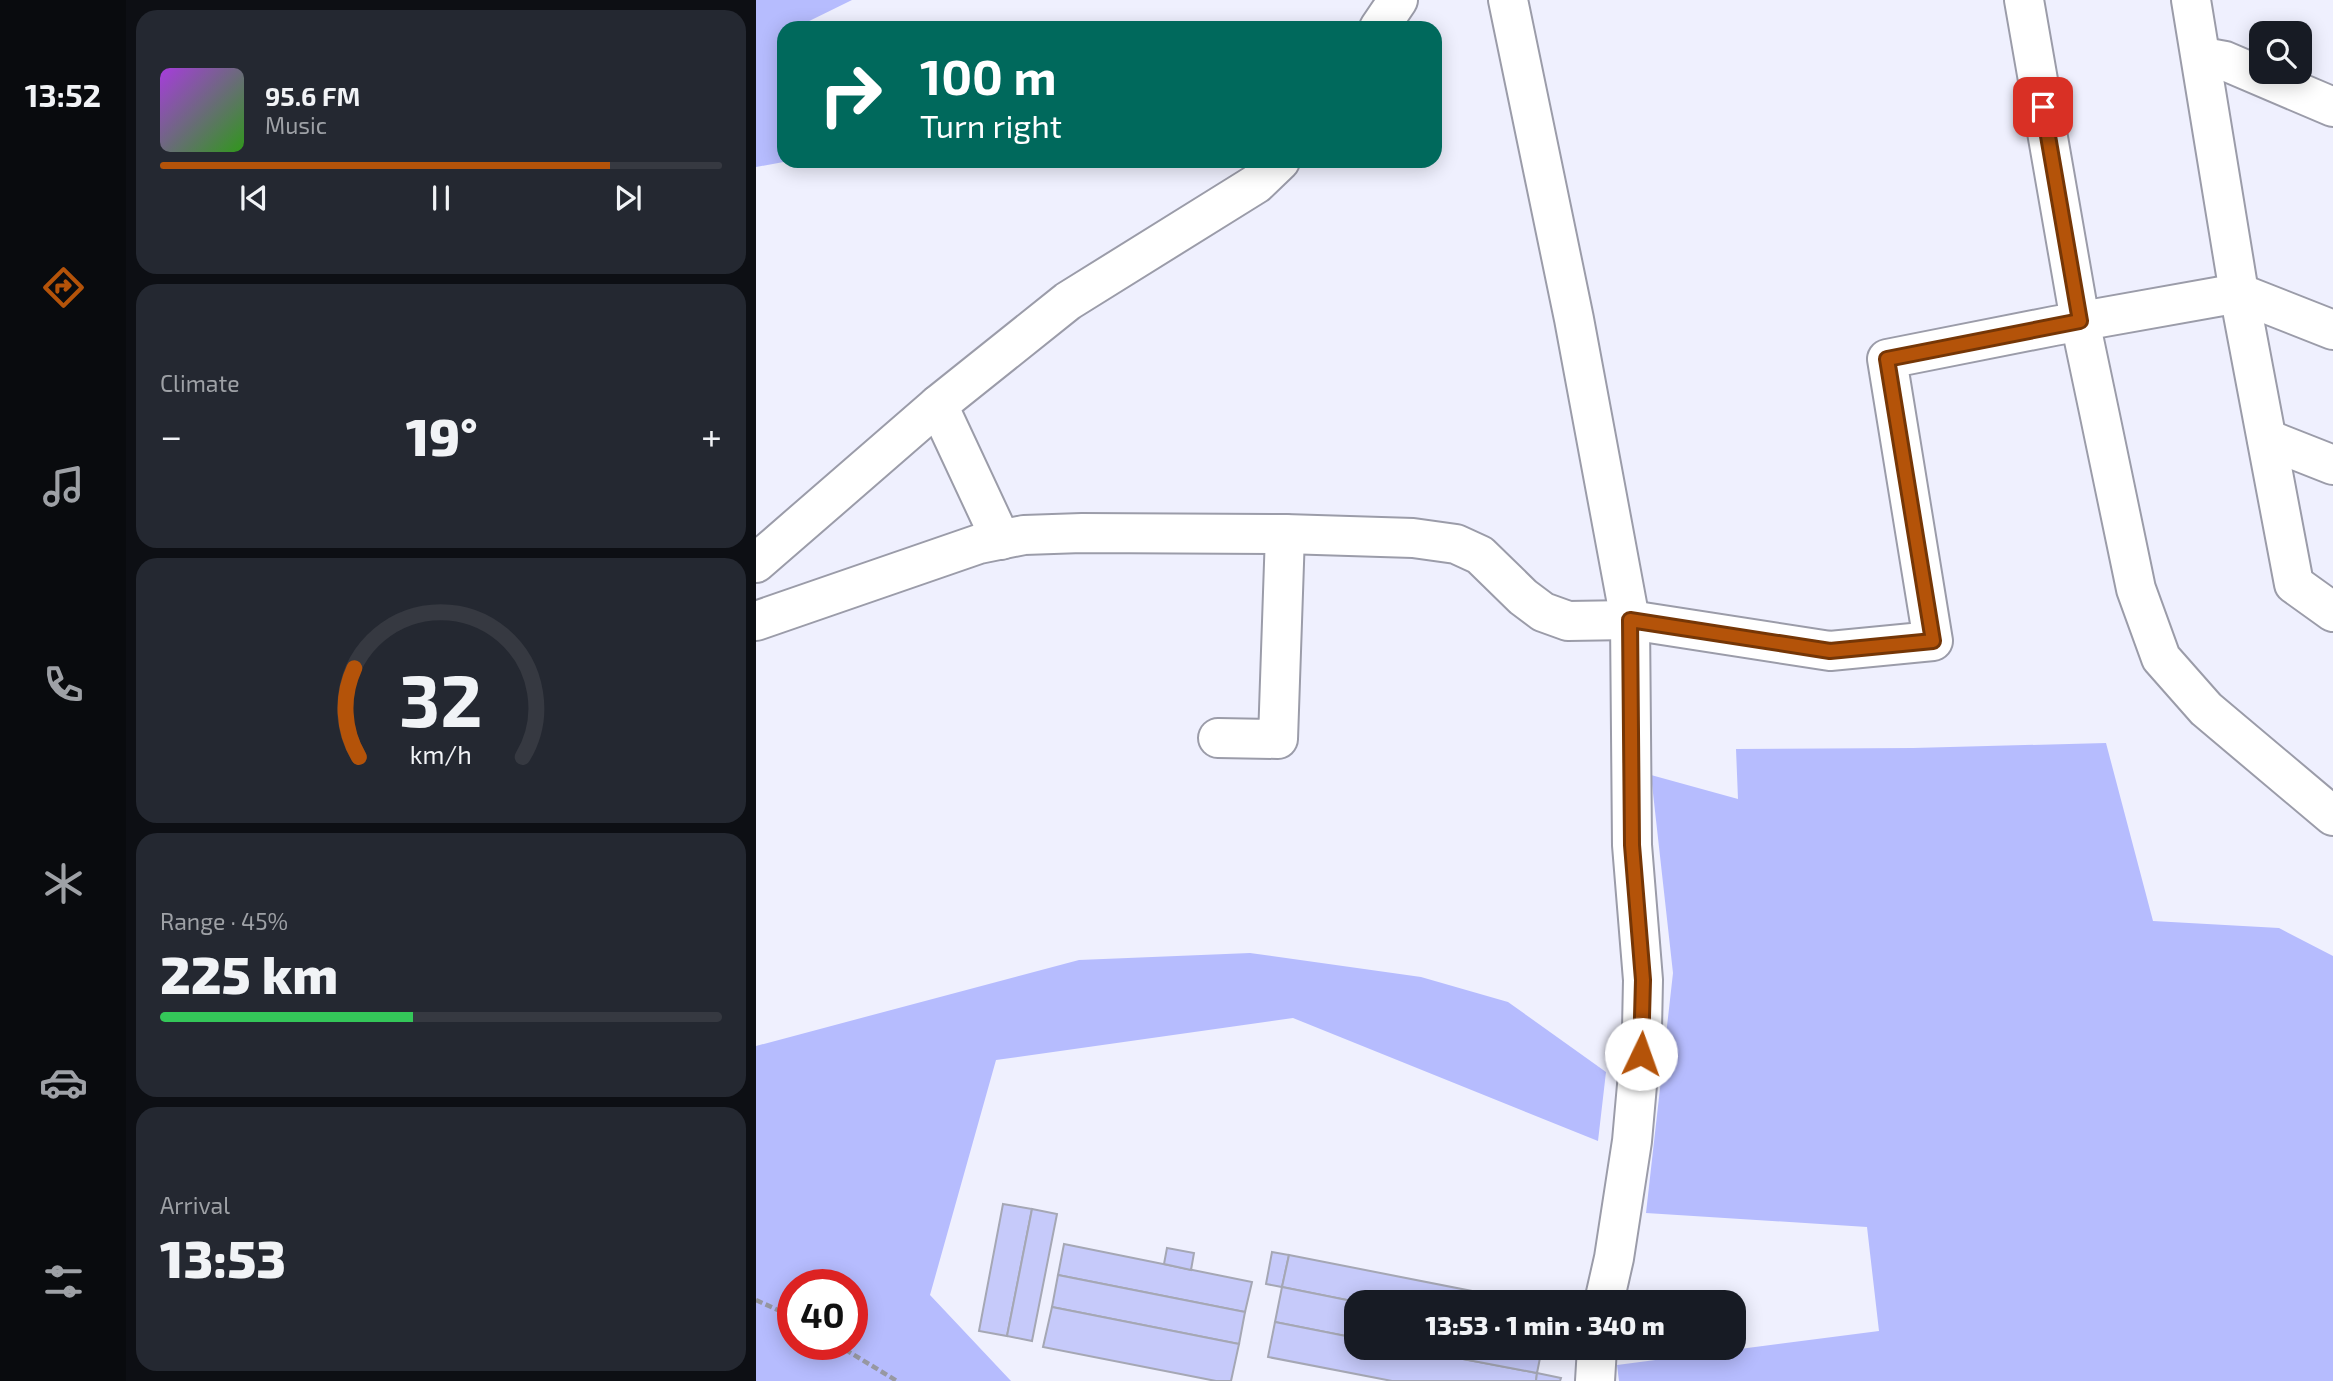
<!DOCTYPE html>
<meta charset="utf-8">
<style>
body{margin:0;font-family:"Exo 2",sans-serif;background:#242831;color:#f1f3f6;height:100vh;display:flex;flex-direction:column;font-size:26px;white-space:nowrap}
*{box-sizing:border-box;margin:0}
p{font-size:23px;color:#9ea1a6}
.icon{flex:none;width:38px;height:38px;fill:none;stroke:currentColor;stroke-width:2;stroke-linecap:round;stroke-linejoin:round}
.map{position:relative;flex:1;overflow:hidden}
.details{display:flex;flex-direction:column;gap:10px;padding:10px;background:#0d0f14;width:630px}
.details>*{flex:none}
.top-card{position:absolute;left:21px;top:21px;width:665px;height:147px;border-radius:21px;box-shadow:0 4px 18px #0003;background:#00695c;color:#fff;overflow:hidden}
.tools{position:absolute;left:1493px;top:21px;display:grid;gap:14px}
.tools a{display:grid;place-items:center;width:63px;height:63px;border-radius:14px;background:#171b24;box-shadow:0 4px 18px #0003;font-size:35px}
.speed{position:absolute;left:21px;top:1269px;display:flex;gap:14px;font-size:35px;font-weight:700;text-align:center}
.speed>*{display:grid;place-content:center;width:91px;height:91px;border-radius:50%;background:#171b24;box-shadow:0 4px 18px #0003;line-height:1}
.speed .limit{border:10px solid #d22;background:#fff;color:#111}
.pin{position:absolute;display:grid;place-items:center;width:60px;height:60px;color:#fff;margin:-30px;border-radius:14px;box-shadow:0 4px 10px #0006}
.me{position:absolute;width:77px;margin:-38px;rotate:3deg;stroke-linejoin:round;filter:drop-shadow(0 0 5px #0008)}
.turn{display:flex;align-items:center;gap:24px;height:147px;padding:0 28px;font-size:32px}
.turn .icon{width:91px;height:91px;stroke-width:2.5}
.turn b{display:block;font-size:49px;line-height:60px}
.big{font-size:52px;font-weight:800;line-height:1.1}
.details .widget{flex:1;display:flex;flex-direction:column;justify-content:center;gap:10px;min-width:0;padding:0 24px;border-radius:21px;background:#242831}
.details .dial{align-items:center;gap:0}
.dial svg{height:182px;overflow:visible;fill:none;stroke:#363941;stroke-width:7;stroke-linecap:round;text-anchor:middle}
.dial text{fill:#f1f3f6;stroke:none}
.song{display:flex;align-items:center;gap:21px}
.cover{width:84px;height:84px;border-radius:10px;background:linear-gradient(135deg,hsl(280 70% 55%),hsl(110 70% 35%))}
.played{height:7px;border-radius:4px;background:linear-gradient(90deg,#b45309 80%,#363941 80%)}
.keys{display:flex;justify-content:space-around;direction:ltr}
.heat{display:flex;justify-content:space-between;align-items:center;font-size:38px;direction:ltr}
.charge{height:10px;border-radius:5px;background:linear-gradient(90deg,#34c759 45%,#363941 0)}
.trip{position:absolute;left:588px;top:1290px;width:402px;height:70px;border-radius:21px;background:#171b24;box-shadow:0 4px 18px #0003;font-weight:800;line-height:70px;text-align:center}
main{display:flex;flex:1;min-height:0}
.dock{display:flex;flex-direction:column;width:126px;justify-content:space-around;align-items:center;background:#090b0e;color:#9ea1a6}
.dock .icon{width:49px;height:49px}
.dock .on{color:#b45309}
.dock b{font-size:32px;color:#f1f3f6}
.map>svg:first-child{display:block}
.green{fill:#b6bcfe;fill-rule:evenodd}
.building{fill:#c6cafa;stroke:#a5a7b4;stroke-width:2}
.lines{fill:none;stroke-linecap:round;stroke-linejoin:round}
.minor-casing{stroke:#9b9ca9;stroke-width:42}
.path{stroke:#9798a2;stroke-width:4.5;stroke-dasharray:7 3.5;stroke-linecap:butt}
.minor{stroke:#fff;stroke-width:38}
.route-casing{stroke:#753606;stroke-width:18}
.route{stroke:#b45309;stroke-width:12}
</style>
<main>
<nav class="dock">
<b>13:52</b>
<svg class="icon on" aria-label="directions" viewBox="0 0 24 24"><path d="M12 3l9 9-9 9-9-9zM9 14v-3h6M13 9l2 2-2 2"/></svg>
<svg class="icon" aria-label="music" viewBox="0 0 24 24"><path d="M9 18V5l10-2v13"/><circle cx="6" cy="18" r="3"/><circle cx="16" cy="16" r="3"/></svg>
<svg class="icon" aria-label="phone" viewBox="0 0 24 24"><path d="M5 4h4l2 5-3 2q2 4 5 5l2-3 5 2v4C11 20 4 13 5 4z"/></svg>
<svg class="icon" aria-label="climate" viewBox="0 0 24 24"><path d="M12 3v18M4 7l16 10M4 17L20 7"/></svg>
<svg class="icon" aria-label="car" viewBox="0 0 24 24"><path d="M5 17H2v-5l4-1 3-4h7l3 4 3 1v5h-3M9 17h6M6 11h13"/><circle cx="7" cy="17" r="2"/><circle cx="17" cy="17" r="2"/></svg>
<svg class="icon" aria-label="filters" viewBox="0 0 24 24"><path d="M4 7h16M4 17h16"/><circle cx="9" cy="7" r="2"/><circle cx="15" cy="17" r="2"/></svg>
</nav>
<section class="details">
<div class="widget">
<div class="song"><i class="cover"></i><div><b>95.6 FM</b><p>Music</p></div></div>
<div class="played"></div>
<div class="keys"><svg class="icon" aria-label="previous" viewBox="0 0 24 24"><path d="M18 5L8 12l10 7zM5 5v14"/></svg><svg class="icon" aria-label="pause" viewBox="0 0 24 24"><path d="M8 5v14M16 5v14"/></svg><svg class="icon" aria-label="next" viewBox="0 0 24 24"><path d="M6 5l10 7-10 7zM19 5v14"/></svg></div>
</div>
<div class="widget"><p>Climate</p>
<div class="heat"><a>−</a><b class="big">19°</b><a>+</a></div>
</div>
<div class="widget dial"><svg viewBox="0 0 100 80">
<path d="M14 69A42 42 0 1 1 86 69"/>
<path d="M14 69A42 42 0 0 1 12 30" stroke="#b45309"/>
<text x="50" y="56" font-size="32" font-weight="700">32</text>
<text x="50" y="72" font-size="11">km/h</text>
</svg></div>
<div class="widget"><p>Range · 45%</p><b class="big">225 km</b><div class="charge"></div></div>
<div class="widget"><p>Arrival</p><b class="big">13:53</b></div>
</section>
<div class="map">
<svg width="1577" height="1381" viewBox="0 0 1577 1381">
<rect width="100%" height="100%" fill="#eff0fe"/>
<g class="green">
<polygon points="0,0 96,0 39,28 28,28 28,161 33,161 0,167"/>
<polygon points="1350,743 1397,921 1523,928 1577,956 1577,1381 863,1381 861,1365 1123,1331 1111,1227 890,1213 917,973 895,775 982,799 980,749 1157,748"/>
<path d="M 494,953 L 665,977 L 752,1002 L 850,1072 L 842,1141 L 537,1018 L 240,1060 L 174,1295 L 255,1381 L 0,1381 L 0,1046 L 323,960 ZM 37,1284 L 96,1284 L 96,1344 L 37,1344 Z"/>
</g>
<g class="building">
<polygon points="247,1204 276,1209 251,1336 223,1331"/>
<polygon points="276,1209 301,1214 276,1341 251,1336"/>
<polygon points="308,1244 496,1282 489,1312 302,1275"/>
<polygon points="411,1248 438,1253 435,1270 408,1264"/>
<polygon points="516,1252 533,1255 526,1287 510,1284"/>
<polygon points="533,1255 772,1302 601,1302 526,1287"/>
<polygon points="302,1275 489,1312 483,1344 296,1307"/>
<polygon points="526,1287 601,1302 600,1338 519,1322"/>
<polygon points="296,1307 483,1344 475,1381 460,1381 287,1347"/>
<polygon points="519,1322 600,1338 600,1348 649,1348 781,1373 780,1381 636,1381 512,1357"/>
<polygon points="649,1348 786,1348 781,1373"/>
<polygon points="781,1373 805,1378 804,1381 780,1381"/>
</g>
<g class="lines">
<g class="minor-casing">
<g id="minor">
<polyline points="752,0 818,319 874,620 876,845 887,980 886,1029 876,1141 858,1258 848,1302"/>
<polyline points="1268,0 1324,321 1344,416 1380,589 1405,658 1450,709 1577,816"/>
<polyline points="1435,0 1483,293 1538,584 1577,612"/>
<polyline points="623,28 642,0"/>
<polyline points="1446,60 1458,59 1469,61 1577,107"/>
<polyline points="182,405 245,540"/>
<polyline points="1511,439 1577,465"/>
<polyline points="0,563 182,405 312,301 500,184 524,161"/>
<polyline points="0,621 223,544 268,535 326,533 529,534 657,538 700,544 724,555 767,597 787,612 812,621 874,620 1074,651 1177,641 1131,359 1298,326 1483,293 1577,330"/>
<polyline points="462,738 522,739 529,534"/>
<polyline points="839,1381 841,1348"/>
</g>
</g>
<g class="path">
<polyline points="0,1300 37,1317"/>
<polyline points="80,1344 141,1381"/>
</g>
<use href="#minor" class="minor"/>
</g>
<g class="lines">
<g class="route-casing">
<polyline id="route" points="885,1054 887,980 876,845 874,620 1074,651 1177,641 1131,359 1324,321 1287,107"/>
</g>
<use href="#route" class="route"/>
</g>
</svg>
<div class="tools">
<a><svg class="icon" aria-label="search" viewBox="0 0 24 24"><circle cx="10" cy="10" r="6"/><path d="M15 15l6 6"/></svg></a>
</div>
<div class="speed"><div class="limit">40</div></div>
<div class="pin" style="left:1287px;top:107px;background:#d93025"><svg class="icon" aria-label="arrive" viewBox="0 0 24 24"><path d="M6 21V4h12l-3 4 3 4H6"/></svg></div>
<svg class="me" style="left:885px;top:1054px" viewBox="-20 -20 40 40"><circle r="19" fill="#fff"/><path d="M0-13L10 11 0 6-10 11z" fill="#b45309"/></svg>
<div class="trip">13:53 · 1 min · 340 m</div>
<div class="top-card">
<div class="turn"><svg class="icon" aria-label="right" viewBox="0 0 24 24"><path d="M7 20v-9h11M14 6l5 5-5 5"/></svg><div><b>100 m</b>Turn right</div></div>
</div>
</div>
</main>
